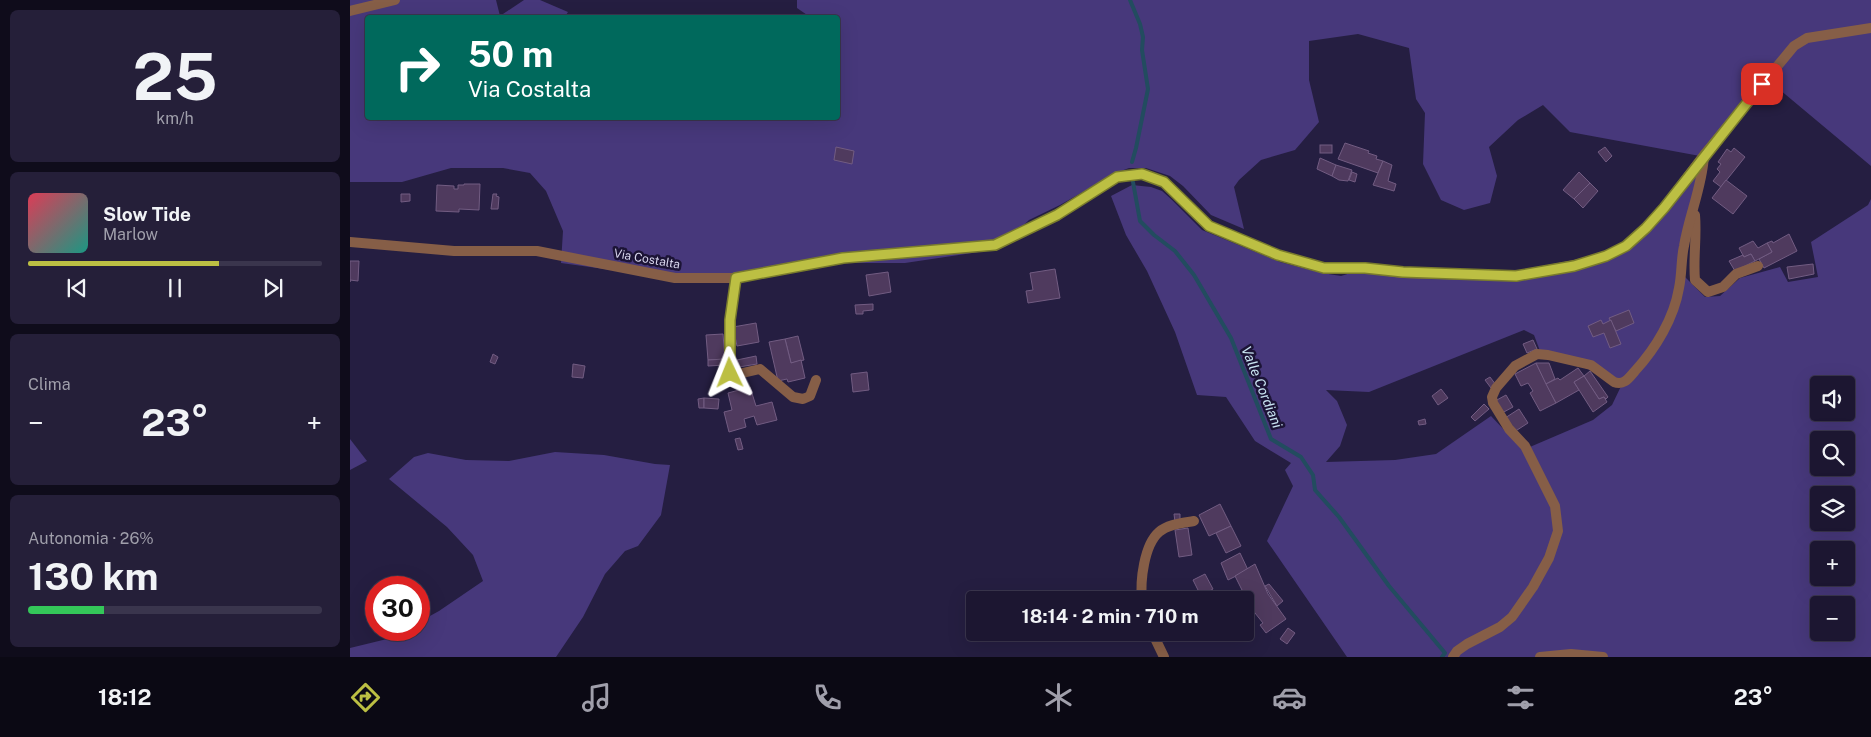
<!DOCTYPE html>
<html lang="it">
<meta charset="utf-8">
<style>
body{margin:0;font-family:"Public Sans",sans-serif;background:#251f39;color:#f1f3f6;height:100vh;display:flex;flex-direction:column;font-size:19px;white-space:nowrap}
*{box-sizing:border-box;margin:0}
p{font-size:16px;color:#a09fab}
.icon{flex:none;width:28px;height:28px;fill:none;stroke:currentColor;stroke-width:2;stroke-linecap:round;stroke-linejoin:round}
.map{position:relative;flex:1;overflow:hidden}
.drawer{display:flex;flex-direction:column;gap:10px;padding:10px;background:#0f0c1b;width:350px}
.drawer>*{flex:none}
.top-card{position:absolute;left:15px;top:15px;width:475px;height:105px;border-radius:5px;box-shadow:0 5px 20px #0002,0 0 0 1px #3a354d;background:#00695c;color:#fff;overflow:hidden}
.controls{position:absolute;left:1460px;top:376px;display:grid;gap:10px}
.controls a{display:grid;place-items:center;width:45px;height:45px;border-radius:5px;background:#1c1631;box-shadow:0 5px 20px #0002,0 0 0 1px #3a354d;font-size:25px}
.speed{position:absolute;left:15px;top:576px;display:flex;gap:10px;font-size:25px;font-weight:700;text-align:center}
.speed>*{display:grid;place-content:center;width:65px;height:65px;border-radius:50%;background:#1c1631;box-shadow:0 5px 20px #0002,0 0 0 1px #3a354d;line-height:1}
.speed .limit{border:8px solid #d22;background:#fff;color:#111}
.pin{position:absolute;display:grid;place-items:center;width:42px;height:42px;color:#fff;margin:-21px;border-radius:10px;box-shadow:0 2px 8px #0006}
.me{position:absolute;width:55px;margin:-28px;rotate:358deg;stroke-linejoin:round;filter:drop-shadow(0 0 4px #0008)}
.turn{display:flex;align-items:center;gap:18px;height:105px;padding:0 20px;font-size:22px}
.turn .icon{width:65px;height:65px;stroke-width:2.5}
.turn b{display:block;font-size:35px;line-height:42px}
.big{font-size:38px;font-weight:700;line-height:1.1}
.drawer .tile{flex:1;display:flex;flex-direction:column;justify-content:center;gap:8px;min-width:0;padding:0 18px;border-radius:8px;background:#251f39}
.drawer .dial{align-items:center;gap:0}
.dial b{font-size:65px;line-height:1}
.song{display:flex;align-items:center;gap:15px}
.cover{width:60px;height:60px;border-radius:8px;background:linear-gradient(135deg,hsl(350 70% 55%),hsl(170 70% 35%))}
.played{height:5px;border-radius:2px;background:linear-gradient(90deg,#bcbf43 65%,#3a354d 65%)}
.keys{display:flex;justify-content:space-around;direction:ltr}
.heat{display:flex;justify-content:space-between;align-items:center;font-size:28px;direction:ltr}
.charge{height:8px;border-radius:4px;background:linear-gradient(90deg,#34c759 26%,#3a354d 0)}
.trip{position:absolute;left:616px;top:591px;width:288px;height:50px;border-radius:5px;background:#1c1631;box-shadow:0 5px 20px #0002,0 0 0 1px #3a354d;font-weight:700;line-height:50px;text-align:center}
.tab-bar{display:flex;height:80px;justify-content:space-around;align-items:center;background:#0b0914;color:#a09fab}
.tab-bar .icon{width:35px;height:35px}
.tab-bar .active{color:#bcbf43}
.tab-bar b{font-size:22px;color:#f1f3f6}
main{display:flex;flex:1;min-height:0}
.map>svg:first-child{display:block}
.green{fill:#47387b;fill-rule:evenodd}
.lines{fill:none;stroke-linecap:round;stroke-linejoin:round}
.stream{stroke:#224c5f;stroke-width:4}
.building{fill:#4f3a5e;stroke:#725c82}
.street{stroke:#865e47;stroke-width:10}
.route-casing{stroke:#7a7c2c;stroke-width:12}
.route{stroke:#bcbf43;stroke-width:9}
.labels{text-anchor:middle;stroke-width:5;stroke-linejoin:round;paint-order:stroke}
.street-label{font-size:12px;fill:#d6d4eb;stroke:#1c1436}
.water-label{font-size:14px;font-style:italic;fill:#c8e3f1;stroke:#1c1436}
</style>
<main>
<section class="drawer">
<div class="tile dial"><b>25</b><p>km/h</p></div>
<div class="tile">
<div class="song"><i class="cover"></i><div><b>Slow Tide</b><p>Marlow</p></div></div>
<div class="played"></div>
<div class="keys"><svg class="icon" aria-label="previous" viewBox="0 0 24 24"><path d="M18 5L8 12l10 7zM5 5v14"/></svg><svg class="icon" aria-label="pause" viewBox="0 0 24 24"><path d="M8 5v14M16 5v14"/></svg><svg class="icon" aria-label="next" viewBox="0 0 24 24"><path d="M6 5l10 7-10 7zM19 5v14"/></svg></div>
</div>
<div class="tile"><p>Clima</p>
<div class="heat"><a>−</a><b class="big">23°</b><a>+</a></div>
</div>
<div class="tile"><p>Autonomia · 26%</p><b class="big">130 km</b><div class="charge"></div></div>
</section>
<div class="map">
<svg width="1521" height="657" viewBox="0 0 1521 657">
<rect width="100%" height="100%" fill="#251e41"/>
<g class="green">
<path d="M 0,0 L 146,0 L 150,16 L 174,0 L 190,0 L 218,12 L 214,18 L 18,18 L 18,118 L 488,118 L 488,18 L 460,17 L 447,8 L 447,0 L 1521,0 L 1521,166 L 1412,75 L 1351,157 L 1333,275 L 1355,297 L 1370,296 L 1390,278 L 1430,267 L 1438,282 L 1468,277 L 1461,242 L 1518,205 L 1521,199 L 1521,657 L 997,657 L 917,541 L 943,486 L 935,470 L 941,463 L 905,441 L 876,397 L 847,395 L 825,332 L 797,271 L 776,235 L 761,196 L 782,185 L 801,187 L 812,191 L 821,199 L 852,230 L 930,262 L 972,273 L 991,276 L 1020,267 L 1180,275 L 1266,255 L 1305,219 L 1350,156 L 1220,132 L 1193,105 L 1168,120 L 1139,147 L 1147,176 L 1140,203 L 1114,210 L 1091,200 L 1073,164 L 1075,113 L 1066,99 L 1059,48 L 1008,34 L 959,41 L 959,80 L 969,122 L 945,150 L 911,160 L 889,180 L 884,187 L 894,229 L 861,215 L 833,186 L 820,176 L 796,168 L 779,168 L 766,173 L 710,205 L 679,220 L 649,249 L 555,263 L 460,263 L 334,280 L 211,263 L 213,231 L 196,191 L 180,173 L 153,168 L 101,168 L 52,182 L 0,182 ZM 1174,330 L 1184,335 L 1190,351 L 1269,381 L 1274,380 L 1262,405 L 1243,420 L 1173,450 L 1141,416 L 1086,454 L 1045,460 L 976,462 L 990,446 L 997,425 L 987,401 L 976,390 L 1019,392 ZM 1469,385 L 1496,385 L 1496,412 L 1469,412 ZM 1469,440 L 1496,440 L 1496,468 L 1469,468 ZM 1469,495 L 1496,495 L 1496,522 L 1469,522 ZM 1469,550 L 1496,550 L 1496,578 L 1469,578 ZM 1469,605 L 1496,605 L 1496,632 L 1469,632 Z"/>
<polygon points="0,439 17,461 0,470"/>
<polygon points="205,452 254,455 305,464 320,465 311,515 288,546 275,551 255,574 233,617 206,657 0,657 0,648 37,639 53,630 69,630 69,622 89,611 133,581 123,555 97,527 39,479 64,457 78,453 116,460 159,461"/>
</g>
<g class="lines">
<g class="stream">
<polyline points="780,0 790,24 793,37 792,50 798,89 786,148 782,162"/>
<polyline points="783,182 790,221 804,235 825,251 844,275 881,338 921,439 951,457 963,475 965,490 989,517 1039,586 1095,653 1092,657"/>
</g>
</g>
<g class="building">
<polygon points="995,143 1019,151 1018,153 1027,156 1026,159 1033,161 1028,173 988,159"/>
<rect x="970" y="145" width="12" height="8"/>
<polygon points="486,147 504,151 502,164 484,160"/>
<polygon points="1255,147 1262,156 1256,162 1248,152"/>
<polygon points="1384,148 1395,157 1371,187 1363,181 1370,172 1367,169 1371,164 1368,162 1377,149 1381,152"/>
<polygon points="970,158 986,165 982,176 967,169"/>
<polygon points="1033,161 1042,165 1038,181 1046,184 1044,191 1023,185"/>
<polygon points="986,165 1002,170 998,181 989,180 982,176"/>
<polygon points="1002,172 1007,174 1005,182 999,180"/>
<polygon points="1229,172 1240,183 1224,199 1213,190"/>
<polygon points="1376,180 1397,196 1383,214 1362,198"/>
<polygon points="1240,183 1248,191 1233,208 1224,199"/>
<polygon points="114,184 130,184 129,210 109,209 109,212 86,211 87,185 104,186 104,189 108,189 108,185 114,185"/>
<polygon points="51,194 60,194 60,201 51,202"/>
<polygon points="143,194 147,194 146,196 149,197 148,209 141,209"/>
<polygon points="1439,234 1447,251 1414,268 1409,259 1422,252 1417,243 1422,241 1423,243"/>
<polygon points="1403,241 1408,248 1417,243 1422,252 1405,261 1401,254 1394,257 1389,248"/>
<polygon points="1401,254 1405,261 1385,271 1379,261 1393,255 1394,257"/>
<polygon points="0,261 9,261 8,281 0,280 0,282"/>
<polygon points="1463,264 1464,274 1439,279 1437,267"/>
<polygon points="705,269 710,298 678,303 676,291 683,290 680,273"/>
<polygon points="538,272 541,292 519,296 516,275"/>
<polygon points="523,304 523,310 513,311 513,314 506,314 505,305"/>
<polygon points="1279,310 1284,323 1266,331 1259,318"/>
<polygon points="1251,320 1253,324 1261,320 1271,344 1260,348 1254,333 1243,337 1238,326"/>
<polygon points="406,323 409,342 387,346 383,327"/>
<polygon points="373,334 375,359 358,360 356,335"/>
<polygon points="448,336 454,360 441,363 435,339"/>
<polygon points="435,339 441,363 451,360 455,378 438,382 437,379 428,381 419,342"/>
<polygon points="1183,340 1187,349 1177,353 1173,344"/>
<polygon points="143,354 148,357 145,364 140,362"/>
<polygon points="406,356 407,364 383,368 382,361"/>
<polygon points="375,359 375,365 358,366 358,360"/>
<polygon points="1186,363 1206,403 1190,411 1180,393 1183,391 1178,383 1171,386 1165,374"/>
<polygon points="1186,363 1199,363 1205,379 1196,384"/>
<polygon points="223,364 235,366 233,378 222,377"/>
<polygon points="1228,368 1234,376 1224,382 1229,390 1206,403 1196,384 1208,378 1210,380"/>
<polygon points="1240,371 1258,397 1256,399 1254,397 1249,399 1234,376"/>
<polygon points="517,372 519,390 503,392 501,374"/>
<polygon points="1234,376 1249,399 1254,397 1257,402 1243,412 1224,382"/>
<polygon points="1140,377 1146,385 1141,388 1135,380"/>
<polygon points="400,387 406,406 422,402 427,420 407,425 404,416 394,419 396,427 379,432 374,412 382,410 378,393"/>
<polygon points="1091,389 1098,398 1088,405 1082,396"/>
<polygon points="1156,395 1163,407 1152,413 1145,401"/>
<polygon points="354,398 354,408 349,408 348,399"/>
<polygon points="354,398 369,399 368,409 354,408"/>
<polygon points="1134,404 1139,409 1125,421 1121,417"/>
<polygon points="1169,409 1178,423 1164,432 1155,418"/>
<polygon points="1075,419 1076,424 1069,425 1068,421"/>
<polygon points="390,438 393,449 388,450 385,439"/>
<polygon points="870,504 881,526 859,536 849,515"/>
<polygon points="824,514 830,514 830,522 825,522"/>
<polygon points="881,526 891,546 876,553 866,533"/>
<polygon points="838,528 842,555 829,557 825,530"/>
<polygon points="890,553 898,570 878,580 871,563"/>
<polygon points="905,564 918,594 936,619 916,633 910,625 913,623 901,608 885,576"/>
<polygon points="855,574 863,589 851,596 843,580"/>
<polygon points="919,584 933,601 927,606 915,586"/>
<polygon points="938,628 945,633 937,644 930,639"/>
</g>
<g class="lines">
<g class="street">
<polyline points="0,11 45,0"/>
<path d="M 1345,215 C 1347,237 1343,258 1345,280 L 1358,292 L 1373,287 L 1386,274 L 1408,266"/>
<polyline points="0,242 104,251 187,251 325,278 386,278 493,258 645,245 707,215 767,177 792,174 814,182 859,226 928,255 951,262 974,268 1015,268 1053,273 1166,276 1225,265 1257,256 1276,246 1296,228 1314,208 1354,155 1444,46 1457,38 1521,28"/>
<polyline points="386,278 380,320 380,373 384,375 410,369 443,397 453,399 460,396 466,380"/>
<path d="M 792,600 C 790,581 794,545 809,532 C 818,524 833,523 844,521"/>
<polyline points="802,632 814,657"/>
<path d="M 1103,657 L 1107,651 L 1117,644 L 1150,627 L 1162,617 L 1183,587 L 1199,558 L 1208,531 L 1205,506 L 1175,446 L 1159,429 L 1143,403 L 1142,397 L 1146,388 L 1165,366 L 1187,354 L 1198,355 L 1241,365 L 1264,382 C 1274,386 1279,378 1285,371 C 1306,348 1324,318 1329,288 C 1332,274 1331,259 1334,246 C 1339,215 1352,188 1354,156"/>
<polyline points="1190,657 1221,654 1253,657"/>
</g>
</g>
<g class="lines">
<g class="route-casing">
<polyline id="route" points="380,373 380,320 386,278 493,258 645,245 707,215 767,177 792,174 814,182 859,226 928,255 974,268 1015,268 1053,272 1166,276 1224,266 1256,256 1276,246 1296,228 1314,208 1412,84"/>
</g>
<use href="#route" class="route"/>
</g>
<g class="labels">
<g class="street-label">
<text transform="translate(297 259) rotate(10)" y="4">Via Costalta</text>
</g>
<g class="water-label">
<text transform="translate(912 387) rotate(68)" y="5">Valle Cordiani</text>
</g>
</g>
</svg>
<div class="controls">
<a><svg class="icon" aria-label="sound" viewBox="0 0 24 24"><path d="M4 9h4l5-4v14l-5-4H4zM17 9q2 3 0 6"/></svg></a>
<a><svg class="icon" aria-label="search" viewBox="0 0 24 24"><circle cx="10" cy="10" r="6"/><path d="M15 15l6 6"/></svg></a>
<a><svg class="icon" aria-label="layers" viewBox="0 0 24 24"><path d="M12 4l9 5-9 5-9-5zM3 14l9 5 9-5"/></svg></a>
<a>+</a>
<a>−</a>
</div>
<div class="speed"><div class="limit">30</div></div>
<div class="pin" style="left:1412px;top:84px;background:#d93025"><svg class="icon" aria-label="arrive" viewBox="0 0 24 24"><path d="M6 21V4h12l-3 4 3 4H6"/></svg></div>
<svg class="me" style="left:380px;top:373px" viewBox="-20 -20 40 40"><path d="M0-17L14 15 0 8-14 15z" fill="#bcbf43" stroke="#fff" stroke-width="4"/></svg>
<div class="trip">18:14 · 2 min · 710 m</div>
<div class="top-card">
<div class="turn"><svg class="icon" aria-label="right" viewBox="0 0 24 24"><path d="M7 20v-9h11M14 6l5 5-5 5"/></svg><div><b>50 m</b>Via Costalta</div></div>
</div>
</div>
</main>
<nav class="tab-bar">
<b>18:12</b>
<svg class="icon active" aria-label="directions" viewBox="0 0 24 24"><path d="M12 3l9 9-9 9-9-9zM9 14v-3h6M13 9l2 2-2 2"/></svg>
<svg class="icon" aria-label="music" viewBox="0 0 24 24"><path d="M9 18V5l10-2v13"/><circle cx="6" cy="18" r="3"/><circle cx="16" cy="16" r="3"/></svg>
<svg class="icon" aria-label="phone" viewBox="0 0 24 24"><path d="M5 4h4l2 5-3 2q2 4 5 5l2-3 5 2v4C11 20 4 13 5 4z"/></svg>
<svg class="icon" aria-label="climate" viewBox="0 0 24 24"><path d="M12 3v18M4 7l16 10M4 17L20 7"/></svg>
<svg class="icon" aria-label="car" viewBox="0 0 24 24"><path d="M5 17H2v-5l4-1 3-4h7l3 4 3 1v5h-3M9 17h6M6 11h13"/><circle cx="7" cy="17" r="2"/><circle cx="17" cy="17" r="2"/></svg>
<svg class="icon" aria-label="filters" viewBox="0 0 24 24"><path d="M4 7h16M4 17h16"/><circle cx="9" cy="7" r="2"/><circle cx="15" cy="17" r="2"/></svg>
<b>23°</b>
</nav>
